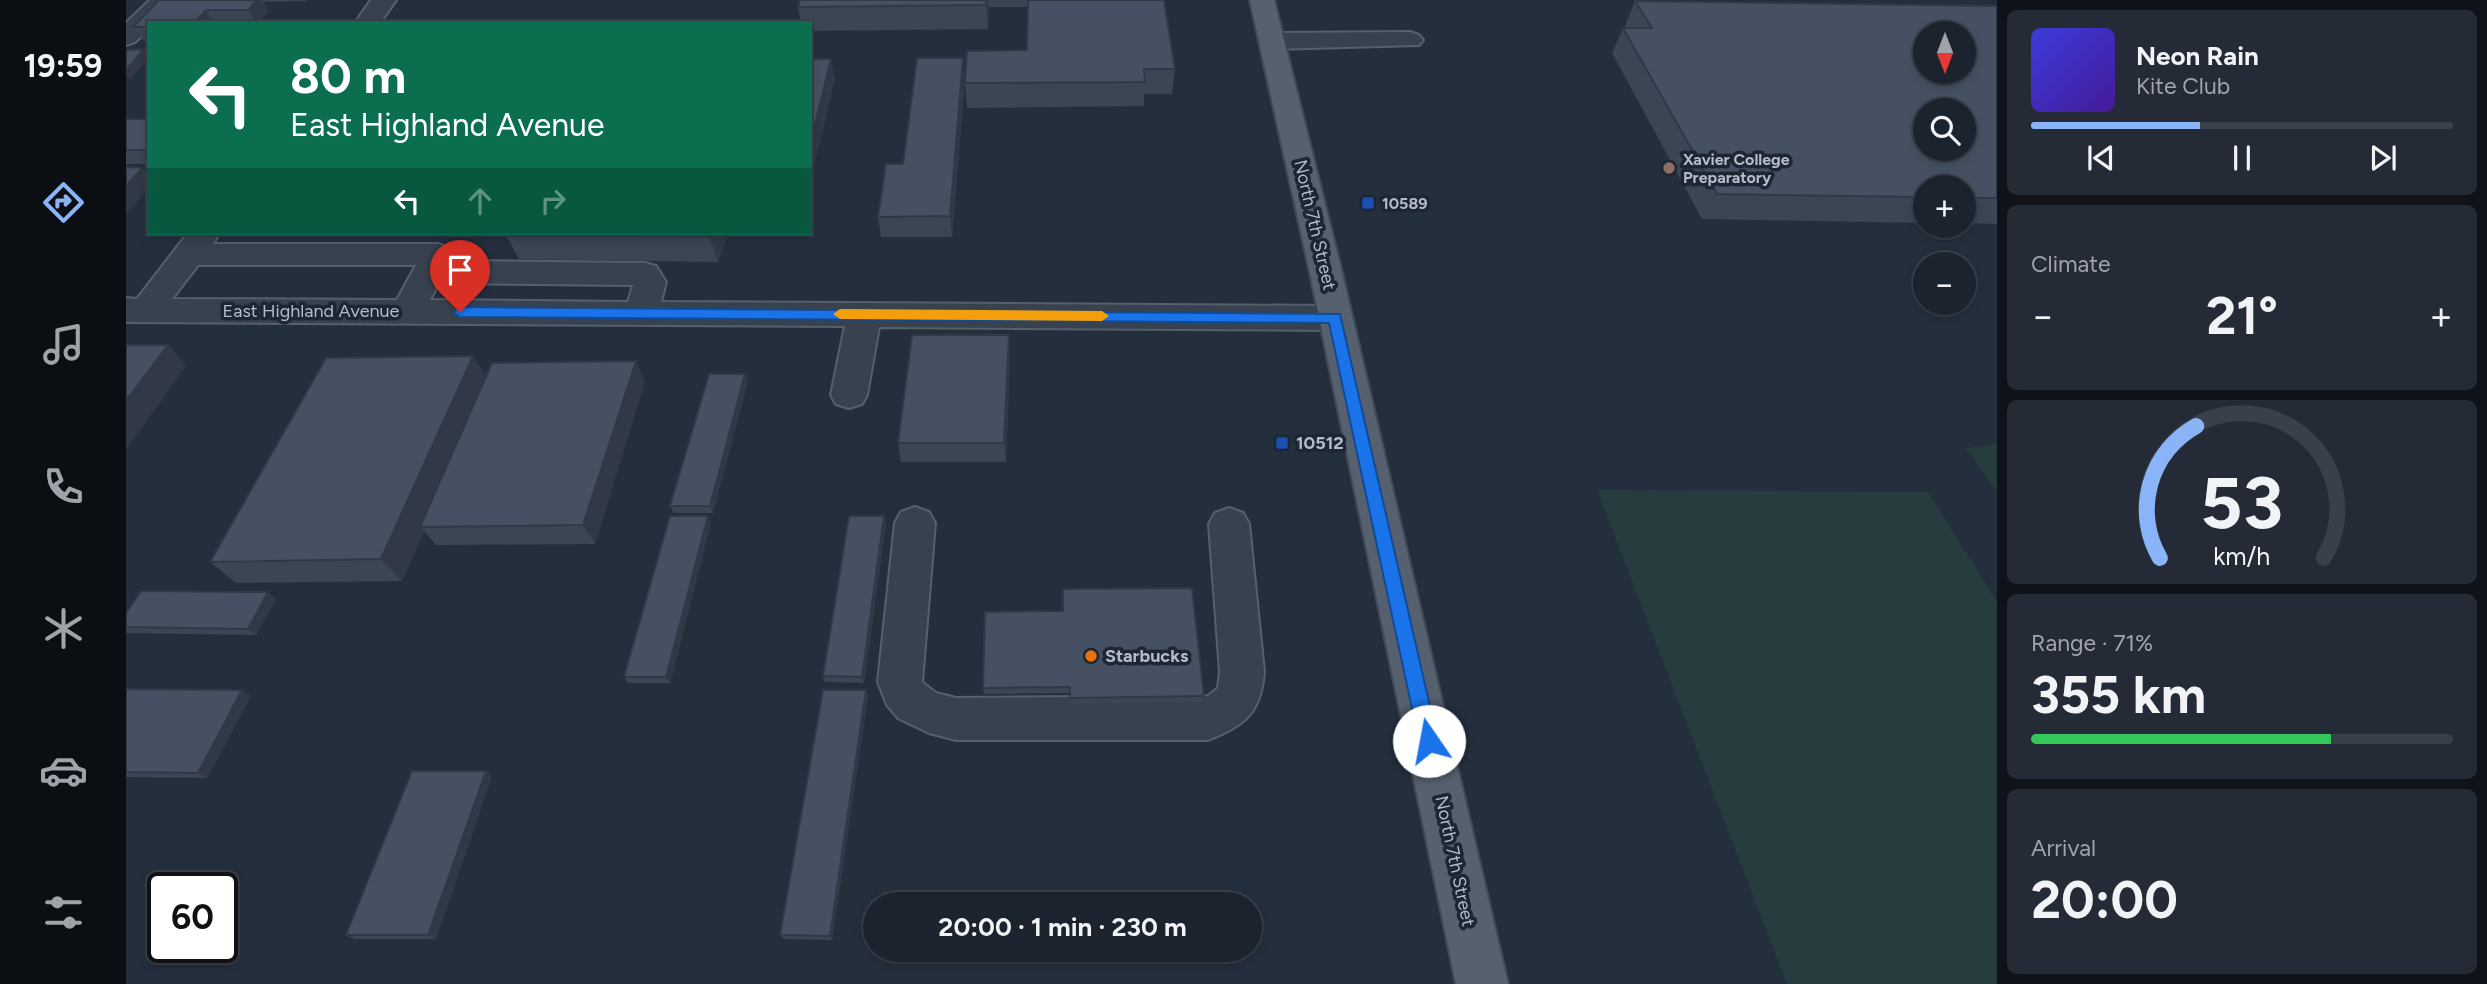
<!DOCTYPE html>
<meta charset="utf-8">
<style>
body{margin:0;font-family:Figtree,sans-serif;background:#242b36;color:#f1f3f6;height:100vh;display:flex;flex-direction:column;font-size:26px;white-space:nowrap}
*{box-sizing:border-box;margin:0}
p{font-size:23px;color:#a0a4aa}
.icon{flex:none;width:38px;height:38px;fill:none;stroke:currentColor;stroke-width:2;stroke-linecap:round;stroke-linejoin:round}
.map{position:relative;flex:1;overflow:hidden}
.sheet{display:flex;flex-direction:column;gap:10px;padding:10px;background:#0f1319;width:490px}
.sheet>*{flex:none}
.guide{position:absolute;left:21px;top:21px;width:665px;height:214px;border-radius:0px;box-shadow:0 4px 10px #0003,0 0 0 2px #39404a;background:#0b6e4f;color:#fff;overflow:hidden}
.needle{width:46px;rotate:180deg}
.fabs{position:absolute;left:1787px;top:21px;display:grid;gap:14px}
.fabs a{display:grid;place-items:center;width:63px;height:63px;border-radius:50%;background:#1b232e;box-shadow:0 4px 10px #0003,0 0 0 2px #39404a;font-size:35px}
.speed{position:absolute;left:21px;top:872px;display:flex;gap:14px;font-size:35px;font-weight:700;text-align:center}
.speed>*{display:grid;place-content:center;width:91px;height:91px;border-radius:50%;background:#1b232e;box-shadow:0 4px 10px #0003,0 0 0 2px #39404a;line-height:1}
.speed .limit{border:4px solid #111;border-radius:10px;background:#fff;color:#111}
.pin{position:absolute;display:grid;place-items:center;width:60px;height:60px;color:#fff;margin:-72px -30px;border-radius:50% 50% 50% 0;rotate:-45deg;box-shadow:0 0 7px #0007}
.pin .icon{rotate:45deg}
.me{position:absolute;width:77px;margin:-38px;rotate:348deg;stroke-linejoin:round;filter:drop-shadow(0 0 5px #0008)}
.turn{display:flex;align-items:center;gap:24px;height:147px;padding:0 28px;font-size:32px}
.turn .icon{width:91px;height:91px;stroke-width:2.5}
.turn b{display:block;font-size:49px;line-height:60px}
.lanes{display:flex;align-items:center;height:66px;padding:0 28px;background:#0003;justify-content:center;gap:35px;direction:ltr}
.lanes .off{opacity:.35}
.big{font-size:52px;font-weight:700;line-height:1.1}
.sheet .tile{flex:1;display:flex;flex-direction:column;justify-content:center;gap:10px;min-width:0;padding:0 24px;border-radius:10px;background:#242b36}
.sheet .dial{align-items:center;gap:0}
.dial svg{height:182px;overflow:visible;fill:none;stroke:#39404a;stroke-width:7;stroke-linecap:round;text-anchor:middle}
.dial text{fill:#f1f3f6;stroke:none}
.song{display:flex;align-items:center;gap:21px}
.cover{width:84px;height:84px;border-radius:10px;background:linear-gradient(135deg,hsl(240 70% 55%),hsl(260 70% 35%))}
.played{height:7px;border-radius:4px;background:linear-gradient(90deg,#8ab4f8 40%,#39404a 40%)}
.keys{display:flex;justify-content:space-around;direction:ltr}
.heat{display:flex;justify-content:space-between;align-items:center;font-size:38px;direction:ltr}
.charge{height:10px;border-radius:5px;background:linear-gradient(90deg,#34c759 71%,#39404a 0)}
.trip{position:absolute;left:737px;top:892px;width:399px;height:70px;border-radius:35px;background:#1b232e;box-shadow:0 4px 10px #0003,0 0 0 2px #39404a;font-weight:700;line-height:70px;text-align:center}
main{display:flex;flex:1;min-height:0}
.menu{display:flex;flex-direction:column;width:126px;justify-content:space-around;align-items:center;background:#0b0e12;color:#a0a4aa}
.menu .icon{width:49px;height:49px}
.menu .active{color:#8ab4f8}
.menu b{font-size:32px;color:#f1f3f6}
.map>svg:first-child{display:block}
.green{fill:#263c3f}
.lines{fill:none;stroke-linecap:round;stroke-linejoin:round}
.minor-casing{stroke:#565f6c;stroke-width:4}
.major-casing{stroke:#414a57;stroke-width:4}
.minor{fill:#38414e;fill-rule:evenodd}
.major{fill:#56606e;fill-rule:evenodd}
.wall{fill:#3b4654}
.shaded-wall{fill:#303945}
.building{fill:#455162;stroke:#303945;stroke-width:2;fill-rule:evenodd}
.route{fill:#1a73e8;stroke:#114b97;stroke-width:2}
.slow{fill:#f59e0b}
.education-dot{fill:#8d6e63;stroke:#1d2633;stroke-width:2.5}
.transit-dot{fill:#1a4fb4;stroke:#1d2633;stroke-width:2.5}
.food-dot{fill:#e8710a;stroke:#1d2633;stroke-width:2.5}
.labels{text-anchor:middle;stroke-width:7;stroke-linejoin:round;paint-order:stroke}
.far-poi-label{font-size:16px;font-weight:bold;fill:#b4bcc9;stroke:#1d2633;text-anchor:start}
.street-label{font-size:18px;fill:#b4bcc9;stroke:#1d2633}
.poi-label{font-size:18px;font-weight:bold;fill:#b4bcc9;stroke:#1d2633;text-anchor:start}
</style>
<main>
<nav class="menu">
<b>19:59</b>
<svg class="icon active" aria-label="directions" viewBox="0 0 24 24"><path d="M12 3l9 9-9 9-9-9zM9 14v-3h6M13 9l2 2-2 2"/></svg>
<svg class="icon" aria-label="music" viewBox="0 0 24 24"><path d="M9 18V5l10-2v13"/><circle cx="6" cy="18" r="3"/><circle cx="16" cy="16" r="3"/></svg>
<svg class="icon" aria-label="phone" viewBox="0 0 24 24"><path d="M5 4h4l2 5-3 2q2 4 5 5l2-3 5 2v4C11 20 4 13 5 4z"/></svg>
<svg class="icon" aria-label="climate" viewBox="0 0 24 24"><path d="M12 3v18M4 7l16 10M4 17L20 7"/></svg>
<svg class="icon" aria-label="car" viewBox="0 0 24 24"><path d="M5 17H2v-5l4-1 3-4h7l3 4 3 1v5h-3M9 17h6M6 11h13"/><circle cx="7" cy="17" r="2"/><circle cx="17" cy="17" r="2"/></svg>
<svg class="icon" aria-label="filters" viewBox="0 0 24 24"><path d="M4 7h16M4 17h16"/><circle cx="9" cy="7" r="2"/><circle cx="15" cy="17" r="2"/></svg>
</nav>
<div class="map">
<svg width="1871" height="984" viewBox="0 0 1871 984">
<rect width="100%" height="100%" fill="#242f3e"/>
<g class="green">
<polygon points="1871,444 1871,492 1840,448"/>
<polygon points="1471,490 1802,492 1871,602 1871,984 1661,984"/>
</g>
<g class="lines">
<g class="minor-casing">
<g id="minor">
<polygon points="24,0 50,0 29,23 23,23 23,29 9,42 0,45 0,23"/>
<polygon points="245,0 270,0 254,23 229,23"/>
<polygon points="1284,32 1293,35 1297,40 1293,45 1146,49 1137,46 1133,41 1137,36 1146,33"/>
<path d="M 62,233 L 93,233 L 87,244 L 312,244 L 323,248 L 328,255 L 325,261 L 519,263 L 530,266 L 540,282 L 535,302 L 1209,306 L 1221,310 L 1226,318 L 1221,326 L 1209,330 L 753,327 L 741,395 L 736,404 L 723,408 L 710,404 L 705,395 L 719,326 L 0,322 L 0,298 L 11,299 ZM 72,265 L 290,265 L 271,300 L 46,299 ZM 313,283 L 507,285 L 502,302 L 304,300 Z"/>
<path d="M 789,507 L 803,512 L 809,523 L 796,682 L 810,693 L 830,698 L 1082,696 L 1092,688 L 1094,672 L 1083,524 L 1089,513 L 1103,508 L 1117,513 L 1123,524 L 1138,672 C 1135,713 1118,726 1082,740 L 830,740 L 803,733 L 772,718 L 761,705 L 752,682 L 769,523 L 775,512 Z"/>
</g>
</g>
<g class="major-casing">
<polygon id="major" points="1124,0 1148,0 1216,273 1382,984 1330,984 1184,273"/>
</g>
<use href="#minor" class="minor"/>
<use href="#major" class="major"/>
</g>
<g class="wall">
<polygon points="33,0 181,0 180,1 137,2 143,11 132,23 23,23 23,41 18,41 7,27"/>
<polygon points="674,0 1038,0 1049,69 1046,94 1018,94 1018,106 841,108 839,83 901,50 902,7 863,7 862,29 684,31 684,23 675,23 672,7"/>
<polygon points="1509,1 1871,6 1871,224 1838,223 1838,187 1799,187 1799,223 1576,219 1486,53 1497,28 1500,28 1499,26"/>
<polygon points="839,78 826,237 755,237 752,217 777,164"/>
<rect x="0" y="119" width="23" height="45"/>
<polygon points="602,233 592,262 393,259 379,234"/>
<polygon points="624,233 673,233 673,235 625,236"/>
<polygon points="884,355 880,462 775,462 772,443"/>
<polygon points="619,374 622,381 587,513 548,513 544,506"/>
<polygon points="360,377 519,381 469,544 310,545 298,531 276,581 110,583 84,562"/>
<polygon points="758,516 760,523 738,683 699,682 697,676"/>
<polygon points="585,523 544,683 502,683 498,677"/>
<polygon points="150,599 130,635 0,633 0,613"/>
<polygon points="859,612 1078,696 1077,702 943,704 943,693 858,694 857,688"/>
<polygon points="0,689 125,696 81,778 0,777"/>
<polygon points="740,690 742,696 706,940 658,939 654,935"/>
<polygon points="366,776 310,939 228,939 220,935"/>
</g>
<g class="shaded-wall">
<polygon points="131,0 136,0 143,11 132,23 130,23 122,10"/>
<polygon points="860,0 862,0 863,7 862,29"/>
<polygon points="80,10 88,23 68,23"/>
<polygon points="18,49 23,55 23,58 4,79 0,75 0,70"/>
<polygon points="837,58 839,78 826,237 824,216"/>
<polygon points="705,59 709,79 684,185 684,145"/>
<polygon points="16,168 23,175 23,188 0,215 0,186"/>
<polygon points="585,233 602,233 592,262 583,237"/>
<polygon points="883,335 884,355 880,462 878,443"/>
<polygon points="42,345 61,365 0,450 0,401"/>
<polygon points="347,356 363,381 294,527 298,531 276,581 255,559"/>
<polygon points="510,361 519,381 469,544 457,525"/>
<polygon points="619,374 622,381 587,513 584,506"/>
<polygon points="582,516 585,523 544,683 540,677"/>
<polygon points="758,516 760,523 738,683 736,677"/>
<polygon points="142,592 150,599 130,635 122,629"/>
<polygon points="116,690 125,696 81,778 72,773"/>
<polygon points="740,690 742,696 706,940 704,936"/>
<polygon points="360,771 366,776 310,939 302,935"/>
</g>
<g class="building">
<polygon points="33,0 131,0 122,10 80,10 68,23 23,23 23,27 7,27"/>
<polygon points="674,0 860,0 860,5 672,7"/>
<polygon points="902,0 1038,0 1049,69 1018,69 1019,82 839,83 841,51 901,50"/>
<path d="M 1509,1 L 1871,6 L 1871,198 L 1838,198 L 1838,187 L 1799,187 L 1799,197 L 1591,194 L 1497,28 L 1526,28 ZM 1799,33 L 1838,33 L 1838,72 L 1799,72 ZM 1799,110 L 1838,110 L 1838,149 L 1799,149 Z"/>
<polygon points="18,49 0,70 0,50"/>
<polygon points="791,58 837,58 824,216 752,217 760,164 777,164"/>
<polygon points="684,59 705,59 684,145"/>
<rect x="0" y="119" width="23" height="31"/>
<polygon points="0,167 16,168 0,186"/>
<polygon points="380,233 585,233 583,237 379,234"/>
<polygon points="786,335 883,335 878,443 772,443"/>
<polygon points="0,345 42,345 0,401"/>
<polygon points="347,356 255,559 84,562 200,358"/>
<polygon points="510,361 457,525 294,527 366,363"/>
<polygon points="583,374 619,374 584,506 544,506"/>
<polygon points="544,516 582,516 540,677 498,677"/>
<polygon points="723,516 758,516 736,677 697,676"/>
<polygon points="1066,588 1078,696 944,698 944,687 857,688 859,612 937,611 937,589"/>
<polygon points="15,591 142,592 122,629 0,627 0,613"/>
<polygon points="0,689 116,690 72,773 0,772"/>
<polygon points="697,690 740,690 704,936 654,935"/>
<polygon points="286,771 360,771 302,935 220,935"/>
</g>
<polygon class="route" points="334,307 1214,314 1312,741 1309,747 1303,750 1296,747 1293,741 1203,323 334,317 327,312"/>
<polygon class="slow" points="714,309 976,311 983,316 976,321 714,319 707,314"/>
<circle class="education-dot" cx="1543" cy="168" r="7"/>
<g class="transit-dot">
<rect x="1235" y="196" width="14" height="14" rx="3.5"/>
<rect x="1149" y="436" width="14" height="14" rx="3.5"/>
</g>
<circle class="food-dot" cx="965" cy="656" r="7"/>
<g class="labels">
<g class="far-poi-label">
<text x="1557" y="165">Xavier College<tspan x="1557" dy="18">Preparatory</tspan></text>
<text x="1256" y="209">10589</text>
</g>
<g class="street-label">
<text transform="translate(1189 225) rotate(77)" y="6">North 7th Street</text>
<text x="185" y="317">East Highland Avenue</text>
<text transform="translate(1329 861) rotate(78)" y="6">North 7th Street</text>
</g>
<g class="poi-label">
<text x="1170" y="449">10512</text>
<text x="979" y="662">Starbucks</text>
</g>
</g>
</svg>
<div class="fabs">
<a><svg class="needle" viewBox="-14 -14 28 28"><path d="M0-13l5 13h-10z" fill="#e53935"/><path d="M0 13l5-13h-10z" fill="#a0a4aa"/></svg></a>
<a><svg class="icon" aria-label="search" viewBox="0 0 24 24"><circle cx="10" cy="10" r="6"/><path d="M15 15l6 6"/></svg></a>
<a>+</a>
<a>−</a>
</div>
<div class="speed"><div class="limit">60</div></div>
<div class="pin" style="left:334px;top:312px;background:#d93025"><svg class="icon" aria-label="arrive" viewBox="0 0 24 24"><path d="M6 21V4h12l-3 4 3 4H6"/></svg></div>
<svg class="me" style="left:1303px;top:741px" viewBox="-20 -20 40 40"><circle r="19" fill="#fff"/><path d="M0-13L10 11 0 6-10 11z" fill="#1a73e8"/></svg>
<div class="trip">20:00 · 1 min · 230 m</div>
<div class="guide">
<div class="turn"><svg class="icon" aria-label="left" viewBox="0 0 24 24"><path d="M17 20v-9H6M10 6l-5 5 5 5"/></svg><div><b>80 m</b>East Highland Avenue</div></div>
<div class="lanes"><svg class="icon" aria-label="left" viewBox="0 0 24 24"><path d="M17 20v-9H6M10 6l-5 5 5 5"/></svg><svg class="icon off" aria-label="ahead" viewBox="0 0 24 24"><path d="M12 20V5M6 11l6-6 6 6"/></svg><svg class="icon off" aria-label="right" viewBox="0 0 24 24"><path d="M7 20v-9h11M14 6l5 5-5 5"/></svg></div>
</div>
</div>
<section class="sheet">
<div class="tile">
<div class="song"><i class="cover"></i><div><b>Neon Rain</b><p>Kite Club</p></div></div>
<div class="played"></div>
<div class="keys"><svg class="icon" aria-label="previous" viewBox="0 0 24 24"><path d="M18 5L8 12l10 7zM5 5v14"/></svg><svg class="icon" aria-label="pause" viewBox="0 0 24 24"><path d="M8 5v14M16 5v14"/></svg><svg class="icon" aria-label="next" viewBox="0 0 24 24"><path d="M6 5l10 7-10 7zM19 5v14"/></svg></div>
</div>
<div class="tile"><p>Climate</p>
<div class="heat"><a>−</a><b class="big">21°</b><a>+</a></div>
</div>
<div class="tile dial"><svg viewBox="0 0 100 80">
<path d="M14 69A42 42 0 1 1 86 69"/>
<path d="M14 69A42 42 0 0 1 30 11" stroke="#8ab4f8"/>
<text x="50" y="56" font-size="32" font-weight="700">53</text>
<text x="50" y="72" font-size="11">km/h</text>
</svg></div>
<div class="tile"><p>Range · 71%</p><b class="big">355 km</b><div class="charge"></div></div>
<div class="tile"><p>Arrival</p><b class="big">20:00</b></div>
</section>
</main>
